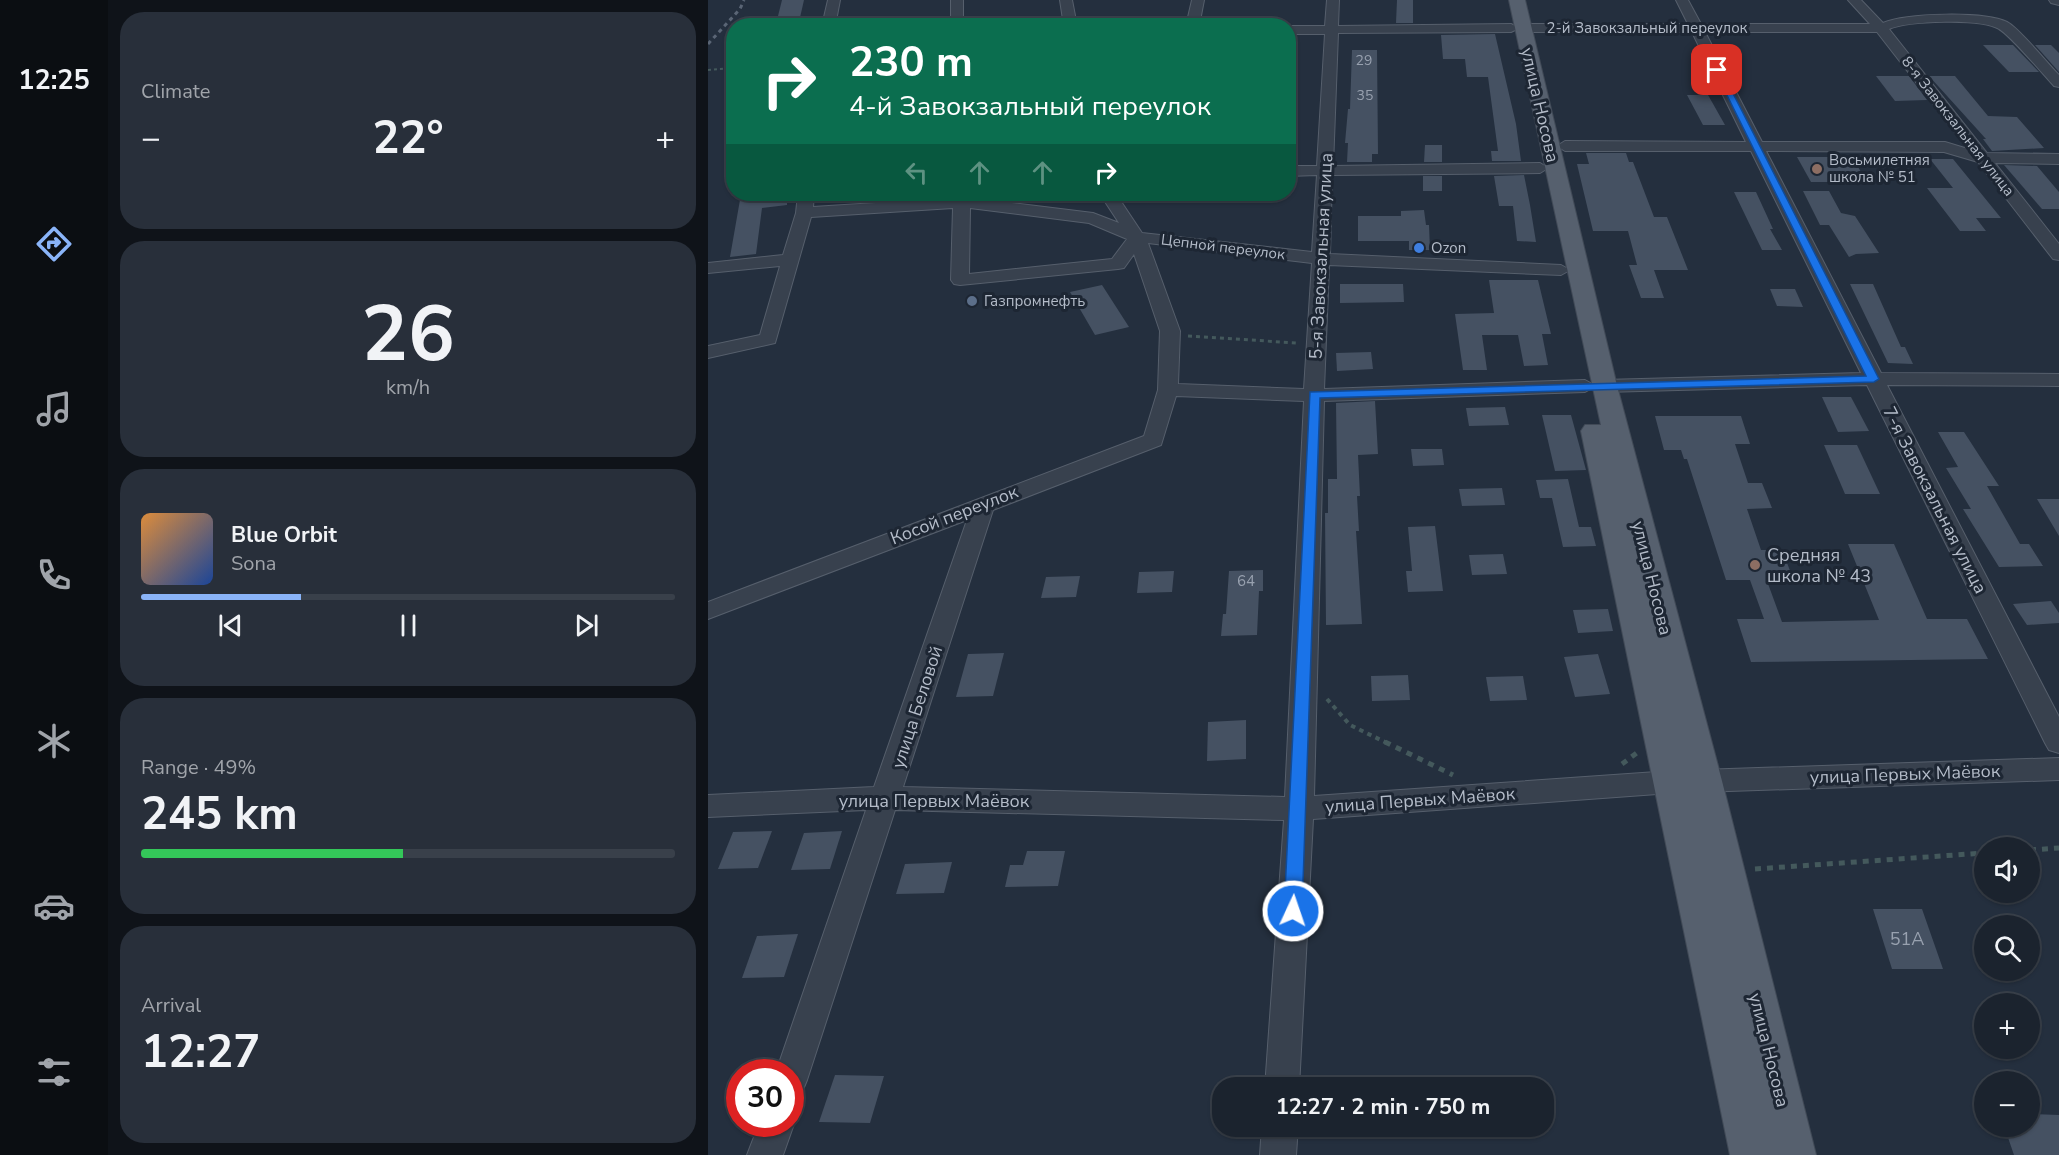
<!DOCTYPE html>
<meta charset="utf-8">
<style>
body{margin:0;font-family:"Nunito Sans",sans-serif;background:#282f3a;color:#f1f3f6;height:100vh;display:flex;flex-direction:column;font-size:22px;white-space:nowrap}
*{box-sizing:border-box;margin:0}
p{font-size:20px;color:#a0a4aa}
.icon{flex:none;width:33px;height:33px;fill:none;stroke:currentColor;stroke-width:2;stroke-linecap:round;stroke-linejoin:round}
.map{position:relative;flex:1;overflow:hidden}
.side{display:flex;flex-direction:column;gap:12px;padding:12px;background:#0f1319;width:600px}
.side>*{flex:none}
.top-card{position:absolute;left:18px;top:18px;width:570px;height:183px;border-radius:24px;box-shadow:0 2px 4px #0004,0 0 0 2px #39404a;background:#0b6e4f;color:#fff;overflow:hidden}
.controls{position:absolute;left:1266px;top:837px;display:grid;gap:12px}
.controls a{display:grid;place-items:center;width:66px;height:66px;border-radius:50%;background:#1b232e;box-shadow:0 2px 4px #0004,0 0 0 2px #39404a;font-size:30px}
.speed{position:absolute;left:18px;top:1059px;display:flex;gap:12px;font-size:30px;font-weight:700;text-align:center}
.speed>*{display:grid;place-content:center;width:78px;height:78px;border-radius:50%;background:#1b232e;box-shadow:0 2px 4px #0004,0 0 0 2px #39404a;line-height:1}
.speed .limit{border:9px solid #d22;background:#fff;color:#111}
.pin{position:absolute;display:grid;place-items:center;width:51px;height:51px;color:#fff;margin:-26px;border-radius:12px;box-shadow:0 3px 9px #0006}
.me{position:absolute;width:66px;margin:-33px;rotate:3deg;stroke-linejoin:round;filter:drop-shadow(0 0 4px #0008)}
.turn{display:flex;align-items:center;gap:21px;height:126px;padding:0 24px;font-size:27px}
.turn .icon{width:78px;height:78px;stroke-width:2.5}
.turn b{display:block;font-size:42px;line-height:51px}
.lanes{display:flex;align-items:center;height:57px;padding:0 24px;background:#0003;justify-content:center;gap:30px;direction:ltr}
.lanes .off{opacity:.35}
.big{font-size:45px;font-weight:700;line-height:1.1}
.side .tile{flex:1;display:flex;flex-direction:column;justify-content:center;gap:9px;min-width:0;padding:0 21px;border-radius:24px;background:#282f3a}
.side .dial{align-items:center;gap:0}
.dial b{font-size:78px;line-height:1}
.song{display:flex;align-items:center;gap:18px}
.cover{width:72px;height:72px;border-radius:9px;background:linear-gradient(135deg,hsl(30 70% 55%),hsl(220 70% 35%))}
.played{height:6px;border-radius:3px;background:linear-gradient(90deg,#8ab4f8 30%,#39404a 30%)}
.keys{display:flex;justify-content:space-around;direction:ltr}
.heat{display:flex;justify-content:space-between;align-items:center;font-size:33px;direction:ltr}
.charge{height:9px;border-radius:4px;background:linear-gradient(90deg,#34c759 49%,#39404a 0)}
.trip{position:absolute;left:504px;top:1077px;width:342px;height:60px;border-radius:24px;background:#1b232e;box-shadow:0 2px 4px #0004,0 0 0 2px #39404a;font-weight:700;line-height:60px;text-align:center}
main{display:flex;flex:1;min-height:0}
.tab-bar{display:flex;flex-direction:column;width:108px;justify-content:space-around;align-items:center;background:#0b0e12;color:#a0a4aa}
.tab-bar .icon{width:42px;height:42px}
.tab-bar .on{color:#8ab4f8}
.tab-bar b{font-size:27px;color:#f1f3f6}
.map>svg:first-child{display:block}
.building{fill:#455162}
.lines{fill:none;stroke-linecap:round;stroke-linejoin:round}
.minor-casing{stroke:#565f6c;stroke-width:2}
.major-casing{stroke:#414a57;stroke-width:2}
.path-far3{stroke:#44595c;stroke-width:2;stroke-dasharray:3 3;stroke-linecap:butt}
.path-far2{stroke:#44595c;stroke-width:3;stroke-dasharray:4 4;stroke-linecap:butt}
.path-far1{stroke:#44595c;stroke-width:4;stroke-dasharray:4.5 4.5;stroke-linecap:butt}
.path{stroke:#44595c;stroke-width:5;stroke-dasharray:6 6;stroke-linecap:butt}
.minor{fill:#38414e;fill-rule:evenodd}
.major{fill:#56606e;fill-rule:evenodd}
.rail{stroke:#5a6575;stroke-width:3;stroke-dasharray:4 4;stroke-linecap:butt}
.route{fill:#1a73e8;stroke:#114b97;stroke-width:1.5}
.education-dot{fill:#8d6e63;stroke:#1d2633;stroke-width:2}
.shop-dot{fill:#3f7fe0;stroke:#1d2633;stroke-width:2}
.service-dot{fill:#5c6f8a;stroke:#1d2633;stroke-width:2}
.labels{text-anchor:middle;stroke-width:6;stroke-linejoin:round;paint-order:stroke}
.far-number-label{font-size:14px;fill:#98a1af}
.far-street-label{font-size:15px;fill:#b4bcc9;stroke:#1d2633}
.far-poi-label{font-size:15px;fill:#b4bcc9;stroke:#1d2633;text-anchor:start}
.number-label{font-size:15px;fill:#98a1af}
.street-label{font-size:18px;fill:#b4bcc9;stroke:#1d2633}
.poi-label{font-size:18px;fill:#b4bcc9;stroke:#1d2633;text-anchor:start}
.near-number-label{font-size:18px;fill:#98a1af}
</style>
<main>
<nav class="tab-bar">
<b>12:25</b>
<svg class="icon on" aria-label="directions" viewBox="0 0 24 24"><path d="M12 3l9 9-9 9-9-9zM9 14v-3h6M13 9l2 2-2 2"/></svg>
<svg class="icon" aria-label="music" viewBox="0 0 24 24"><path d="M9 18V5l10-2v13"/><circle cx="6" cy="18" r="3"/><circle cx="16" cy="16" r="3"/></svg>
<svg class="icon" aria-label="phone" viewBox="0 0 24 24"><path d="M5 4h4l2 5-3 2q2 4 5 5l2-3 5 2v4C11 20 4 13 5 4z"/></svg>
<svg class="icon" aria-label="climate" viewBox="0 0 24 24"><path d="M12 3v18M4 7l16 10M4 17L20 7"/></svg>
<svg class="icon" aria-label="car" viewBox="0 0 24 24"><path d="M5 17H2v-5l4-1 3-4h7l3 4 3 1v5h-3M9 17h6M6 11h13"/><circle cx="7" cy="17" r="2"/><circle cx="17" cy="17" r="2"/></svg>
<svg class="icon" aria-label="filters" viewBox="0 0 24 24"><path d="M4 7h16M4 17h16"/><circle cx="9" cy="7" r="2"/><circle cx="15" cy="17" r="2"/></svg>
</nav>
<section class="side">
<div class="tile"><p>Climate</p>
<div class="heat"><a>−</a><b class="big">22°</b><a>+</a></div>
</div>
<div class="tile dial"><b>26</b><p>km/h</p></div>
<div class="tile">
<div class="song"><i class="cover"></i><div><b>Blue Orbit</b><p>Sona</p></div></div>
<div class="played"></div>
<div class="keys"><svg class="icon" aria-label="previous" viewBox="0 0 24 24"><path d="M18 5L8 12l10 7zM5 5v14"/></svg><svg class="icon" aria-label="pause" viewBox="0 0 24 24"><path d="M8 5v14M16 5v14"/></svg><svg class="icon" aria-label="next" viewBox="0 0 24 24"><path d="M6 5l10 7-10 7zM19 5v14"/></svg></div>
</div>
<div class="tile"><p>Range · 49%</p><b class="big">245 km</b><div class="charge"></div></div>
<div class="tile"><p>Arrival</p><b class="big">12:27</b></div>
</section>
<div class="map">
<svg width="1351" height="1155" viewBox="0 0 1351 1155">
<rect width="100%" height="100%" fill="#242f3e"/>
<g class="building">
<polygon points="74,0 96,0 91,22 68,24"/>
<polygon points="689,0 705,0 705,23 688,23"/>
<polygon points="787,34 808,124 813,161 784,161 783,151 790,151 780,77 759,77 757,59 735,59 733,35"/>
<polygon points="1275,45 1305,45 1331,72 1301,72"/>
<polygon points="1327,45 1343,45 1351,53 1351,72"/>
<polygon points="644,50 669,50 670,154 664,154 664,162 639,162 640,143 637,143 640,109 642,109"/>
<polygon points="1168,76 1201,76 1219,100 1187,101"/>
<polygon points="1221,76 1247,76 1280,116 1309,117 1336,148 1284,151 1275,139 1278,139"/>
<polygon points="979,95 1000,95 1017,125 995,125"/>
<polygon points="717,145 734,145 734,162 716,162"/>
<polygon points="878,153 918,153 921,162 925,162 946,217 959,217 980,270 946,270 956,298 933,298 921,265 929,265 920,231 885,231 869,164 881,164"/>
<polygon points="1089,157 1144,157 1159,182 1103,182"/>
<polygon points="1222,159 1245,159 1293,218 1268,218 1278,231 1252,231 1219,188 1245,188"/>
<polygon points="1296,165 1329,166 1351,192 1351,209 1334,209"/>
<polygon points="816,175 822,205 828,242 809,241 805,206 791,206 786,176"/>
<rect x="715" y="176" width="19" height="15"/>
<polygon points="1095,191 1121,191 1133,213 1147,216 1171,253 1148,254 1141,257 1121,225 1112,225"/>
<polygon points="1026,192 1048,192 1065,229 1062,229 1074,250 1054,250"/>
<polygon points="33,194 79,194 79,205 54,208 48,254 22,257"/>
<polygon points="716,210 718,225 721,225 722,250 701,250 701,241 650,241 650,216 693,216 693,211"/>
<polygon points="781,280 830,280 843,334 834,334 840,365 816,366 810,335 774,335 779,370 755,370 747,314 786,313"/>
<polygon points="632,284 695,284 696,302 632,303"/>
<polygon points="1142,284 1165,284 1193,347 1197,347 1205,364 1180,363"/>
<polygon points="394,285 421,327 387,335 362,292"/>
<polygon points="1062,289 1087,289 1095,307 1069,306"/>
<polygon points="663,352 665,369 629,371 628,353"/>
<polygon points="1114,397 1143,397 1161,431 1130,432"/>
<polygon points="667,401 670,454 650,455 652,496 649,496 651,531 648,531 654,624 618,625 617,513 620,513 620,479 629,479 628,403"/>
<polygon points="797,407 801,425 761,426 758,408"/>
<polygon points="834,415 863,415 878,470 847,471"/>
<polygon points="947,416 1033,416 1042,444 1027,444 1040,483 1054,483 1064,508 1039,509 1053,550 1074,550 1086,581 1059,581 1074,622 1171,620 1140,544 1186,544 1219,619 1259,619 1280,659 1043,662 1029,619 1056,619 1042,580 1018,580 979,459 976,459 973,450 956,450"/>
<polygon points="1230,432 1256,432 1291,486 1279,486 1312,544 1321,544 1335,566 1291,567 1255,509 1263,509 1238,468 1250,467"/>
<polygon points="1116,445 1149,445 1172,494 1137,494"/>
<polygon points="703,449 734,449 736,465 705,466"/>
<polygon points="860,479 871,527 883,527 888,546 855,547 844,498 832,498 828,480"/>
<polygon points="794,488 797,505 754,506 751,489"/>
<polygon points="1329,499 1351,499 1351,536"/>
<polygon points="727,526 735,591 700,592 698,571 704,571 700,527"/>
<polygon points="795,554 799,574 764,575 761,555"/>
<polygon points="555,570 555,591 551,591 549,635 513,636 515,614 518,614 521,571"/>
<polygon points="466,571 464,592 429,593 431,572"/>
<polygon points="372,576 368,597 333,598 338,577"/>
<polygon points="1343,601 1351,613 1351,623 1319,625 1305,604"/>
<polygon points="900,609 905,631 870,633 865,610"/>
<polygon points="296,653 285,696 248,697 260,654"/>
<polygon points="890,654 902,694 867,697 856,657"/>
<polygon points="700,675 702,700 664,701 663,676"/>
<polygon points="815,676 819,700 782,701 778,677"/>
<polygon points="538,720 538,759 499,761 500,722"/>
<polygon points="64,831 50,868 10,869 25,832"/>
<polygon points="134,831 122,869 83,870 96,833"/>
<polygon points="319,851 357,851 350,886 297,887 302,865 315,865"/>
<polygon points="244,862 236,893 188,894 197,864"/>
<polygon points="1165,909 1214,909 1235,969 1184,969"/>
<polygon points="90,934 76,977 34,978 49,936"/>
<polygon points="127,1075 176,1076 162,1123 111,1122"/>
<polygon points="1322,1114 1351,1115 1351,1155 1306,1155 1296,1126 1322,1126"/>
</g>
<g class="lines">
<g class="minor-casing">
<g id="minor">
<polygon points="120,0 132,0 127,26 114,26"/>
<rect x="243" y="0" width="12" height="26"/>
<polygon points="352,0 364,0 369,26 356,26"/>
<polygon points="484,0 496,0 491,26 478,26"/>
<path d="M 619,0 L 631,0 L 630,26 L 803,24 L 809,27 L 815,24 L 980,24 L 968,0 L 980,0 L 993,24 L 1162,24 L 1140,0 L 1153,0 L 1175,23 C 1198,13 1276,11 1299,22 C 1311,28 1339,63 1351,75 L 1351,87 L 1346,86 C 1335,74 1302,35 1291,29 C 1273,18 1200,21 1181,29 L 1279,153 L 1351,154 L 1351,164 L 1287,163 L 1351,244 L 1351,260 L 1345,259 L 1270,162 L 1236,152 L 1058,151 L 1173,373 L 1351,374 L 1351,386 L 1179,385 L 1351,717 L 1351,753 L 1341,750 L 1337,743 L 1159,385 L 896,392 L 886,387 L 877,392 L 616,401 L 606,796 L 963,771 L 1351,758 L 1351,780 L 963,793 L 605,819 L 591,1088 L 557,1088 L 576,820 L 187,810 L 99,1080 L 94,1092 L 82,1096 L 82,1072 L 68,1072 L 158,810 L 0,817 L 0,795 L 166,787 L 259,520 L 0,619 L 0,602 L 436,436 L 450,390 L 452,331 L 426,254 L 416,268 L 410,269 L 252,285 L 246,284 L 243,280 L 245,208 L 103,217 L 67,343 L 0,358 L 0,346 L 52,335 L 72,266 L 0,273 L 0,263 L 75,255 L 88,213 L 90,194 L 106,194 L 105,207 L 246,198 L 246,194 L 262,194 L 262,198 L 385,213 L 411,223 L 392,194 L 408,194 L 434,233 L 604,252 L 609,175 L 580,176 L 580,166 L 609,166 L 617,34 L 580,34 L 580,26 L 617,26 ZM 809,29 L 815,32 L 984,32 L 1038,142 L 857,141 L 849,146 L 857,151 L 1043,151 L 1153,373 L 896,380 L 886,385 L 877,380 L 616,389 L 621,265 L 853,275 L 862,270 L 853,265 L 622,254 L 624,175 L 832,173 L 840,168 L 832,163 L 625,166 L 630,33 L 803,32 ZM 997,32 L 1169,32 L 1260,149 L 1237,142 L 1054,142 ZM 262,208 L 381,223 L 419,239 L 404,259 L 261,274 ZM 440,243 L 604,263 L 596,389 L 470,384 L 472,331 ZM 468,396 L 596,401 L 577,797 L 195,787 L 285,510 L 453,445 Z"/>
<polygon points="1341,0 1351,0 1351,5 1343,3"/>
<polygon points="82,1117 86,1124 75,1155 39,1155 51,1124 82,1124"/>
<polygon points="554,1126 590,1126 588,1155 552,1155"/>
</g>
</g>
<g class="major-casing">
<polygon id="major" points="801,0 817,0 909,386 1014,781 1108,1155 1022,1155 873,431 877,425 893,425"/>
</g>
<polyline class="path-far3" points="0,70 26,68"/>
<polyline class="path-far2" points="480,336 589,343"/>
<polyline class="path-far1" points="619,699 642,725 681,744"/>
<g class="path">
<polyline points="677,742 745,775"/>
<polyline points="914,764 930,752"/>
<polyline points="1322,850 1351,848"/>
<polyline points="1047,869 1276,853"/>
</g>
<use href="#minor" class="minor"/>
<use href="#major" class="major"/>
<polyline class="rail" points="0,44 32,9 36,0"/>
</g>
<polygon class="route" points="1006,69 1013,70 1171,379 1166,382 612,398 594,911 591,916 585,919 579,916 576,911 602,392 1158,376"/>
<g class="education-dot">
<circle cx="1109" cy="169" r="6"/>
<circle cx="1047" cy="565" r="6"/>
</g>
<circle class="shop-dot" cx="711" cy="248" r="6"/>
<circle class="service-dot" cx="264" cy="301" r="6"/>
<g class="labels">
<g class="far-number-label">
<text x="656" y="65">29</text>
<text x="657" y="100">35</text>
</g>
<g class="far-street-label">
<text x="939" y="33">2-й Завокзальный переулок</text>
<text transform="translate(1250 126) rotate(52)" y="5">8-я Завокзальная улица</text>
<text transform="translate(515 247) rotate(7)" y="5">Цепной переулок</text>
</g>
<g class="far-poi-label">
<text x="1121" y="165">Восьмилетняя<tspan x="1121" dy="17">школа № 51</tspan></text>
<text x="723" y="253">Ozon</text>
<text x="276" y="306">Газпромнефть</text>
</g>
<g class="number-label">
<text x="538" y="586">64</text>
</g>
<g class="street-label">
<text transform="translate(832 105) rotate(77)" y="6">улица Носова</text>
<text transform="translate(613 256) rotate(-87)" y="6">5-я Завокзальная улица</text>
<text transform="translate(1227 500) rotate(63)" y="6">7-я Завокзальная улица</text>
<text transform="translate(246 515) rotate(-21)" y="6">Косой переулок</text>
<text transform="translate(944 578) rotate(76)" y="6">улица Носова</text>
<text transform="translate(209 707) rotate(-72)" y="6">улица Беловой</text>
<text transform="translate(1197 774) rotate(-2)" y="6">улица Первых Маёвок</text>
<text transform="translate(712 800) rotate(-4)" y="6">улица Первых Маёвок</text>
<text x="226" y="807">улица Первых Маёвок</text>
<text transform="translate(1061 1050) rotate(76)" y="6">улица Носова</text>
</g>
<g class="poi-label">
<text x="1059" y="561">Средняя<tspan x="1059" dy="21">школа № 43</tspan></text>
</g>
<g class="near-number-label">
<text x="1199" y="945">51А</text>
</g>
</g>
</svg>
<div class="controls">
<a><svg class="icon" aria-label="sound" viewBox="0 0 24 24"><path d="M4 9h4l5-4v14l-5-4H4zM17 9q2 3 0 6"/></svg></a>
<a><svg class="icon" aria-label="search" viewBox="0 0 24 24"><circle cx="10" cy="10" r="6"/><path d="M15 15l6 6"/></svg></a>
<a>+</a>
<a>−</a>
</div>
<div class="speed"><div class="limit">30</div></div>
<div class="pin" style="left:1009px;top:70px;background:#d93025"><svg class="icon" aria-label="arrive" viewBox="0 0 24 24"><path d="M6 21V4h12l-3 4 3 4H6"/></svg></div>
<svg class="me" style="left:585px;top:911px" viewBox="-20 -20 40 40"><circle r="17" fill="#1a73e8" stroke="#fff" stroke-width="3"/><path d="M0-11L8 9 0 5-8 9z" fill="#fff"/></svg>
<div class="trip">12:27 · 2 min · 750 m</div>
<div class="top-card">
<div class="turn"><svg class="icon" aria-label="right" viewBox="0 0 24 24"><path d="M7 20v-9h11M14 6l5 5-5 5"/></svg><div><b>230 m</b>4-й Завокзальный переулок</div></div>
<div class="lanes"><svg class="icon off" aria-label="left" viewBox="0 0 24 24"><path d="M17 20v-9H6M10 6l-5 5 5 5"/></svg><svg class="icon off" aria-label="ahead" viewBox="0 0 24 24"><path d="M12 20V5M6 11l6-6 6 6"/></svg><svg class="icon off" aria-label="ahead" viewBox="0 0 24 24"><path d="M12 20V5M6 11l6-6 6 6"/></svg><svg class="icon" aria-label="right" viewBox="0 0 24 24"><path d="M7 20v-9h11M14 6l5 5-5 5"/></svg></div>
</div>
</div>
</main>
